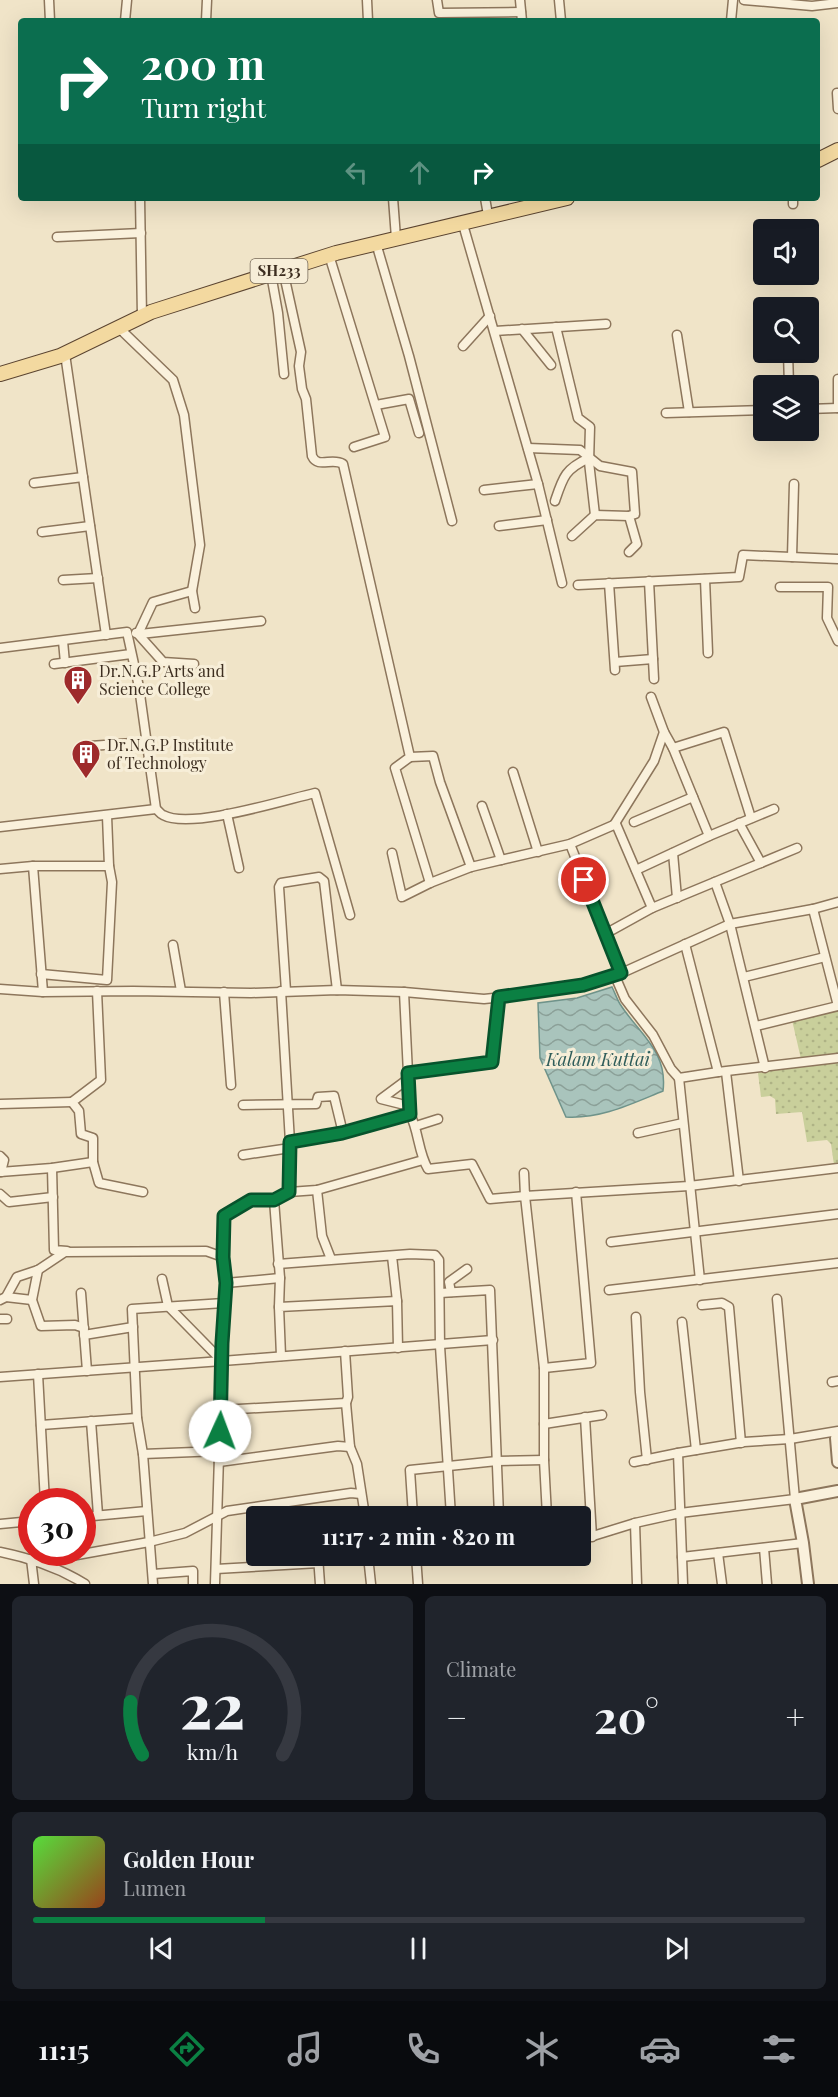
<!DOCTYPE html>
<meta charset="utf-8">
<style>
body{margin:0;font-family:"Playfair Display",serif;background:#20242c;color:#f1f3f6;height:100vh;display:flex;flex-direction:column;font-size:22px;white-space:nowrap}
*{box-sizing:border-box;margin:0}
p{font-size:20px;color:#9ea1a6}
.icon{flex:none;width:33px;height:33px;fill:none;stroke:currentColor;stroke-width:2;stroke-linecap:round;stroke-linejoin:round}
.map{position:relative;height:1584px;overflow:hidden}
.side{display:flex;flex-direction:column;gap:12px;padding:12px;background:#0d0f14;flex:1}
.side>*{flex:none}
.hud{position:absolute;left:18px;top:18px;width:802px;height:183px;border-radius:6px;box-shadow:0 6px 24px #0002;background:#0b6e4f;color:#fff;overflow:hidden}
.fabs{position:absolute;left:753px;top:219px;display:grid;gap:12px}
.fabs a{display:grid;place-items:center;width:66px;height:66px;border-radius:6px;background:#171b24;box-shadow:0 6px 24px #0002;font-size:30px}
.speed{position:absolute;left:18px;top:1488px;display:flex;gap:12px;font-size:30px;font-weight:700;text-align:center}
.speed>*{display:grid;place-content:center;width:78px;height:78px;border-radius:50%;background:#171b24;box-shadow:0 6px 24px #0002;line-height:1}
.speed .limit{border:9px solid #d22;background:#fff;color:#111}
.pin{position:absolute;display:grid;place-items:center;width:51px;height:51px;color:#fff;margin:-26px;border:3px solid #fff;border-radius:50%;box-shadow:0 2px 6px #0007}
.me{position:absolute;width:66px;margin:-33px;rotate:2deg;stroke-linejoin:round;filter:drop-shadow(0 0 4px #0008)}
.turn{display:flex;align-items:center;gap:21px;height:126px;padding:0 24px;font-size:27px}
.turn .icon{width:78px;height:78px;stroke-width:2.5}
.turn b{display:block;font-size:42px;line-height:51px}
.lanes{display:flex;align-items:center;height:57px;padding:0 24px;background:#0003;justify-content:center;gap:30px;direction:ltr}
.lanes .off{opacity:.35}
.big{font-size:45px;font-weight:700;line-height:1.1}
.side .widget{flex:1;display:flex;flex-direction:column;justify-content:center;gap:9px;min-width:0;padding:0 21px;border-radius:9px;background:#20242c}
.side .dial{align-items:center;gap:0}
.dial svg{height:156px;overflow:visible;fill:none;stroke:#363941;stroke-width:7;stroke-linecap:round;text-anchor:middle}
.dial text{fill:#f1f3f6;stroke:none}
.song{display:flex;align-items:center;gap:18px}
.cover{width:72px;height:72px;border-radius:9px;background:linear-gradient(135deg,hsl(110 70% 55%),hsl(20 70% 35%))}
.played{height:6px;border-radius:3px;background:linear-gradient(90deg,#0b8043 30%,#363941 30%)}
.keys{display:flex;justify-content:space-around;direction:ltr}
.heat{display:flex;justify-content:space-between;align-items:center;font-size:33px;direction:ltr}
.side .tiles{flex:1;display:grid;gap:12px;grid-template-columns:1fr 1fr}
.widget:last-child{grid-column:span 2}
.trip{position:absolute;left:246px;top:1506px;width:345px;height:60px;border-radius:6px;background:#171b24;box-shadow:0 6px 24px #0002;font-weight:700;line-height:60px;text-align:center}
.dock{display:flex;height:96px;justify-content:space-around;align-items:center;background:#090b0e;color:#9ea1a6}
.dock .icon{width:42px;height:42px}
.dock .on{color:#0b8043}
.dock b{font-size:27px;color:#f1f3f6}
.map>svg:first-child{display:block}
.grass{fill:url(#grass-dots)}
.water{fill:url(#water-waves);stroke:#6f938a;stroke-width:1.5}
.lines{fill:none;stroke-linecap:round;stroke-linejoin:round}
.minor-casing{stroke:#8d765c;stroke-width:11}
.tertiary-casing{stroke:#8d765c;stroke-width:14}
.primary-casing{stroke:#5b4430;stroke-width:16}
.minor{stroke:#faf1dc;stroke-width:8}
.tertiary{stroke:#faf1dc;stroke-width:10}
.primary{stroke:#f3d9a0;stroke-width:14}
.route-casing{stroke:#07532c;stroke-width:15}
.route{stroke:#0b8043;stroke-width:10}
.labels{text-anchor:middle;stroke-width:6;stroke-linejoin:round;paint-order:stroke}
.shield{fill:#f7eed8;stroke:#756857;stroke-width:1.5}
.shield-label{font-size:15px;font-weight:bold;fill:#3d2e20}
.poi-label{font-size:16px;fill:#3d2e20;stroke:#f7eed8;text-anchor:start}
.water-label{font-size:18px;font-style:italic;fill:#2f5d5a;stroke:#f7eed8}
</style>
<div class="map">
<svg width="838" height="1584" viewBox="0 0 838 1584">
<defs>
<pattern id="grass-dots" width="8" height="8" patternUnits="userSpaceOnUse" patternTransform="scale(1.5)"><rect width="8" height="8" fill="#c9cf9b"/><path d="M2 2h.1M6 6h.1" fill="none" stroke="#aeb285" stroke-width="1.8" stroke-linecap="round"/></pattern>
<pattern id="water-waves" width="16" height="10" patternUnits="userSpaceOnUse" patternTransform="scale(1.5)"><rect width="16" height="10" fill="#a9c4bc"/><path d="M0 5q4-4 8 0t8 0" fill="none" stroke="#8ba098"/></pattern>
</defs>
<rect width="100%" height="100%" fill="#f0e4c8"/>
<g class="grass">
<polygon points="838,1008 838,1053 801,1059 792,1020"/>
<polygon points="838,1061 838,1165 834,1165 831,1144 827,1140 807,1142 802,1112 776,1114 775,1099 770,1096 761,1097 758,1073"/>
</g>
<path class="water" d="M 612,987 C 615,993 617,999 620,1004 C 639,1034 668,1051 663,1091 C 631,1104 601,1119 566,1117 L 540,1058 L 538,1003 L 577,998 Z"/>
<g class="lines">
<g class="minor-casing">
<g id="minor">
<polyline points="49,0 50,21"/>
<polyline points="367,0 368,21"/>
<polyline points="437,0 439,13 521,12"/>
<polyline points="520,0 522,21"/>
<polyline points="559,0 561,21"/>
<polyline points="744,0 812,6 838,3"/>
<polyline points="125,21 127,0"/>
<polyline points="206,21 207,0"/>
<polyline points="731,21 733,0"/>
<polyline points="837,93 838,109"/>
<polyline points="140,198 142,317"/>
<polyline points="393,198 396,238"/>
<polyline points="485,198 488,215"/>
<polyline points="793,198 793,204"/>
<polyline points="462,221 538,484 562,583"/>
<polyline points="57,237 141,233"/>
<polyline points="376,243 409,356 452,521"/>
<polyline points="329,255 385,437 354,447"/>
<path d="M 283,270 L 301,352 L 299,366 L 302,389 L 306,399 L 312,456 C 318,469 332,457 343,464 L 410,757 L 395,768 L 430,883"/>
<polyline points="271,274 278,313 284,374"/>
<polyline points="556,327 578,418 590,427 589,462 595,515"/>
<polyline points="119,328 173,380 184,415 200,545 192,591 195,608"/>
<polyline points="522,329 551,365"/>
<polyline points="495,331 606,324"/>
<polyline points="677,335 689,412"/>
<polyline points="463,346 490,316"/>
<polyline points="788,352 789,386"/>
<polyline points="65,354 106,635"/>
<polyline points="838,379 838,408"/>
<polyline points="376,405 409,399 419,433"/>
<polyline points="808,409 838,408"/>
<polyline points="666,413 764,410"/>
<polyline points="528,448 580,450 600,466 632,472 635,514 629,516 637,544 629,552"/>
<polyline points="34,483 83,477"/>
<polyline points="484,490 538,484"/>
<path d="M 555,501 C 563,477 565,469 589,458"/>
<polyline points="499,526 547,520"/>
<polyline points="42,532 90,526"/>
<polyline points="572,536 595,515 629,516"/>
<polyline points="792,557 794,484"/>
<polyline points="705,579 708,653"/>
<polyline points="63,580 98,578"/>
<polyline points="649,581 654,679"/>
<polyline points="609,583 615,670"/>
<polyline points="578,585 739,577 743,555 838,559"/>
<polyline points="780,587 828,587 827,618 838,641"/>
<polyline points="192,591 153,602 138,634 163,662 194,664"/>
<polyline points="136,633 140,634 261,621"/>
<polyline points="63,641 65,663"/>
<path d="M 0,648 L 127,632 L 139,687 L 156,809 C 159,811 160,814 163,815 C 190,830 284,800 315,793 L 350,915"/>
<polyline points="615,662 653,659"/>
<polyline points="54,664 131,654"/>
<polyline points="664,732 673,748 709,836"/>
<polyline points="90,746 147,742"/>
<polyline points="673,748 724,732 751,818"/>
<polyline points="410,757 433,756 440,782 471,867"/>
<polyline points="513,772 538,852"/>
<polyline points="482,806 501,860"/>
<polyline points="227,814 239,868"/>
<polyline points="634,822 693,797"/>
<polyline points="739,823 761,863"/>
<polyline points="614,825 654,761 664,732 651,697"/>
<polyline points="0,827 156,809"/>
<polyline points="570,844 621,973"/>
<polyline points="392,853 402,897 430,883 471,867 570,844 616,824 652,908 797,848"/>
<polyline points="673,853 677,898"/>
<polyline points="33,866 43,992"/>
<polyline points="0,869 33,866 109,866"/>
<polyline points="636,870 709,836 774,809"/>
<polyline points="715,882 730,924 765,1068"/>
<polyline points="813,909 838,1006"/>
<polyline points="605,934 652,908"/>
<polyline points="685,944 718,1072 838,1058"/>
<polyline points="173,945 181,991"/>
<polyline points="41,974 107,980 112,882 109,866 107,816"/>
<polyline points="615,976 625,999 653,1035 671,1069 679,1078 718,1072"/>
<polyline points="744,977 825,957"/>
<polyline points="0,989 43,992 133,991 251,993 337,990 404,992 484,999 503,997 583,985 615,976 730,924 813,909 838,902"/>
<polyline points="97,991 101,1080 72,1102 79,1111 81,1134 93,1138 93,1162 99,1183 143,1192"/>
<polyline points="281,991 290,1142 289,1192"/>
<polyline points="286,991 279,887 281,883 319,877 324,881 337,990"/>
<polyline points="224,992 231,1085"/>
<path d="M 404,992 L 410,1114 C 419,1132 418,1152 428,1169 L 472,1164 L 490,1199 L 525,1196 L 544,1368 L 544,1460 L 547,1516"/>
<polyline points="756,1026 838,1006"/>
<polyline points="726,1072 739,1181"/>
<polyline points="408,1073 492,1062 499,997"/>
<polyline points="679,1078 700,1280"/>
<polyline points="408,1079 381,1099 409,1106"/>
<polyline points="0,1104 72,1102"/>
<polyline points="243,1105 316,1104 318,1097 334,1096 343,1133"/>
<polyline points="416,1126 438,1119"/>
<polyline points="638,1133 683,1123"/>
<polyline points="290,1142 342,1133 410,1114"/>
<polyline points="243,1155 290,1148"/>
<polyline points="0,1156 4,1160 1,1172"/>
<polyline points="52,1168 54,1250 67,1251"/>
<polyline points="0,1172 52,1168 93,1162"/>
<polyline points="524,1173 525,1196 689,1186 838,1168"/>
<polyline points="317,1190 322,1236 331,1259"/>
<polyline points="0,1194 9,1202 53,1197"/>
<polyline points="611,1242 838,1214"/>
<polyline points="392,1256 397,1301"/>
<polyline points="278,1264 410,1254 435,1255 439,1260 440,1346 451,1516"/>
<polyline points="38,1270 32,1300 41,1326 75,1325 84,1328"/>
<polyline points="162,1279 168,1306 222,1361"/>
<polyline points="226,1283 280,1278"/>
<polyline points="609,1290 838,1263"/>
<polyline points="451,1292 449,1282 467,1269"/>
<polyline points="81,1293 87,1371"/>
<polyline points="440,1293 490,1290 499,1516"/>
<polyline points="6,1297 32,1300"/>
<polyline points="0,1300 6,1297 17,1277 38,1270 65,1252 206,1251 223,1257"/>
<polyline points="702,1305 722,1303 729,1307 741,1443"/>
<polyline points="279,1307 280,1278 274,1200 289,1192 317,1190 423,1160"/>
<polyline points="636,1317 640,1392 647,1460"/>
<polyline points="0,1319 7,1319"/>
<polyline points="682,1322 696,1450"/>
<polyline points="84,1335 133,1327"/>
<polyline points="345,1351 348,1397 346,1403 350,1447 357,1464 365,1516"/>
<polyline points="281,1356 279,1307 397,1301 398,1348"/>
<polyline points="222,1361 221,1343 226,1283 223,1257 224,1216 251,1200 274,1200"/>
<polyline points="544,1368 591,1363 576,1192"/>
<polyline points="38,1374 45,1502"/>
<polyline points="0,1377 222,1361"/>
<polyline points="832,1382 838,1381"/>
<polyline points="221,1410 346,1403"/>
<polyline points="585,1417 592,1537"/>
<polyline points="91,1421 98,1515"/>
<polyline points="544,1424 602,1415"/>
<polyline points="41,1425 137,1418"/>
<polyline points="143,1454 220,1451"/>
<polyline points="219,1462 338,1446 350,1447"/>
<polyline points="634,1462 678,1453"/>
<polyline points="413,1516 410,1470 497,1461 544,1460"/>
<polyline points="82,1517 147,1511"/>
<polyline points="635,1523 637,1584"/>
<polyline points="0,1524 32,1521"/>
<polyline points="580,1540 635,1523 680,1513 795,1499 777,1299"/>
<polyline points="764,1548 767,1584"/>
<path d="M 0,1552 C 30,1558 59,1568 85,1584"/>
<polyline points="718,1553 722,1584"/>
<polyline points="318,1556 320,1584"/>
<polyline points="368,1556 371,1584"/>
<polyline points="416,1556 418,1584"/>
<polyline points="682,1557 803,1543"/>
<polyline points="31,1559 34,1584"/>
<polyline points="38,1562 149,1542 185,1533 227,1511 351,1493 361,1494"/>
<polyline points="216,1569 319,1563"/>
<polyline points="153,1574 193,1571 193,1584"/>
<polyline points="153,1584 143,1454 137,1418 132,1309 224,1303"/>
<polyline points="215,1584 222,1361 493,1340"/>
<polyline points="683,1584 678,1453 744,1442 790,1439 838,1431"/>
</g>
</g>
<g class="tertiary-casing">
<g id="tertiary">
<polyline points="838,1433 836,1438 838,1462"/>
<polyline points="808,1584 803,1543 795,1499 838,1491"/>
</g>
</g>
<g class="primary-casing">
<g id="primary">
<polyline points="818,160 838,150"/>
<polyline points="0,374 60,356 151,312 336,253 567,198"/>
</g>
</g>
<use href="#minor" class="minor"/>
<use href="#tertiary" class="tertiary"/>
<use href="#primary" class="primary"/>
</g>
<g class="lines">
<g class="route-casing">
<polyline id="route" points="220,1431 222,1343 226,1283 223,1257 224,1216 251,1200 274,1200 289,1192 290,1142 342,1133 410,1114 408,1073 492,1062 499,997 583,985 621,973 584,880"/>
</g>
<use href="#route" class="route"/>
</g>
<defs>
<g id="building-pin" transform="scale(1.5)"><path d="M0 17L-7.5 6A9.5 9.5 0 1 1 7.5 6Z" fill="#9e2a2b" stroke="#f7eed8"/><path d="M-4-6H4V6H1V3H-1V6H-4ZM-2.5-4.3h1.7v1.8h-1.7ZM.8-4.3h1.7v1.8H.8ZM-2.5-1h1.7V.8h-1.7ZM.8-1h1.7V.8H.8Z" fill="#fff"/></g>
</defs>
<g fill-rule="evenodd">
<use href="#building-pin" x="78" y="680"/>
<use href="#building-pin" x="86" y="754"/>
</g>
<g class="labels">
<rect class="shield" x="250.5" y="259" width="57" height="24" rx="4.5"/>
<g class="shield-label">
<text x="279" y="276">SH233</text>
</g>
<g class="poi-label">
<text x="99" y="677">Dr.N.G.P Arts and<tspan x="99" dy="18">Science College</tspan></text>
<text x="107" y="751">Dr.N.G.P Institute<tspan x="107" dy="18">of Technology</tspan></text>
</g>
<g class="water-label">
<text x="598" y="1066">Kalam Kuttai</text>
</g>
</g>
</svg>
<div class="fabs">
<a><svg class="icon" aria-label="sound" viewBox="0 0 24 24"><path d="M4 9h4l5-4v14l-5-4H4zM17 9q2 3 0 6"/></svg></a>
<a><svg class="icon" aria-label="search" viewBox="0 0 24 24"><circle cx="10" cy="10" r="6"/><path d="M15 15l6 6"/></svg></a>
<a><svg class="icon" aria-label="layers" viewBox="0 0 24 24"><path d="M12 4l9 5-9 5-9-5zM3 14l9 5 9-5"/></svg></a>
</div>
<div class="speed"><div class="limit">30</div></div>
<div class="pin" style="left:584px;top:880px;background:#d93025"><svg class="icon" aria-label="arrive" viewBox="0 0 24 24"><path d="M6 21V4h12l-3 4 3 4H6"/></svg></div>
<svg class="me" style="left:220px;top:1431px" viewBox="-20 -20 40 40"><circle r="19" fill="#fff"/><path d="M0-13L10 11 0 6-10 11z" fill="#0b8043"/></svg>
<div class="trip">11:17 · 2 min · 820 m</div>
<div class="hud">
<div class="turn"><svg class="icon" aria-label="right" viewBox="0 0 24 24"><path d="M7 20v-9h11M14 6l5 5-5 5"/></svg><div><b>200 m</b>Turn right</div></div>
<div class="lanes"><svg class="icon off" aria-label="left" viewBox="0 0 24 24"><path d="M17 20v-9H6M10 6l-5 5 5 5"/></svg><svg class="icon off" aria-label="ahead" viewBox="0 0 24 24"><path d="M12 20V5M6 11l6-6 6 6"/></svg><svg class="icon" aria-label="right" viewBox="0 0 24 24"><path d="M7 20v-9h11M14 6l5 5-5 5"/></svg></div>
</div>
</div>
<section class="side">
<div class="tiles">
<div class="widget dial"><svg viewBox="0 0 100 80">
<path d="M14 69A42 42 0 1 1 86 69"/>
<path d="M14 69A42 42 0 0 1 8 42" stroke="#0b8043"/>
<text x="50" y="56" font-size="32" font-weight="700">22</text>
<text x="50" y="72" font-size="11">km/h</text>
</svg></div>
<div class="widget"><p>Climate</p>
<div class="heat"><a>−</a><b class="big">20°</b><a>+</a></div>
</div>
<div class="widget">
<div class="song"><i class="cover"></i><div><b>Golden Hour</b><p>Lumen</p></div></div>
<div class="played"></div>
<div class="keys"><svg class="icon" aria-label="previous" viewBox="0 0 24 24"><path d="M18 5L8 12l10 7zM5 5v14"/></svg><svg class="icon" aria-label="pause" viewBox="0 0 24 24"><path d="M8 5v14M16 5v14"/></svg><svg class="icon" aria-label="next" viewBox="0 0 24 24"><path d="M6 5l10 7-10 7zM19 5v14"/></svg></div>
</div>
</div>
</section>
<nav class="dock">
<b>11:15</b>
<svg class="icon on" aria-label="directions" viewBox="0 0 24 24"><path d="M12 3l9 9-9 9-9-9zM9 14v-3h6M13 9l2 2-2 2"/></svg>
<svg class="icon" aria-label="music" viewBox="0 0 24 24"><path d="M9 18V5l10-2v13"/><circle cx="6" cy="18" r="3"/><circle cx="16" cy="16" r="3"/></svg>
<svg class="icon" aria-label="phone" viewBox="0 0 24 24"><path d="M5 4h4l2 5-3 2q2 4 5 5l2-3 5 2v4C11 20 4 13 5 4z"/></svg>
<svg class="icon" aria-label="climate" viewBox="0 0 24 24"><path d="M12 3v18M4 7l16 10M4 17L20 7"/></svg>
<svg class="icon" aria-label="car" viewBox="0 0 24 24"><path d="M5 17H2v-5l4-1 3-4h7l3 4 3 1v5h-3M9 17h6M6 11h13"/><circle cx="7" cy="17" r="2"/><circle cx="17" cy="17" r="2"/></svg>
<svg class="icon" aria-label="filters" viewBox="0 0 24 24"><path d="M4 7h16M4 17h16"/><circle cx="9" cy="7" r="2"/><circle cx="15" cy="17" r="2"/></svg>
</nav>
